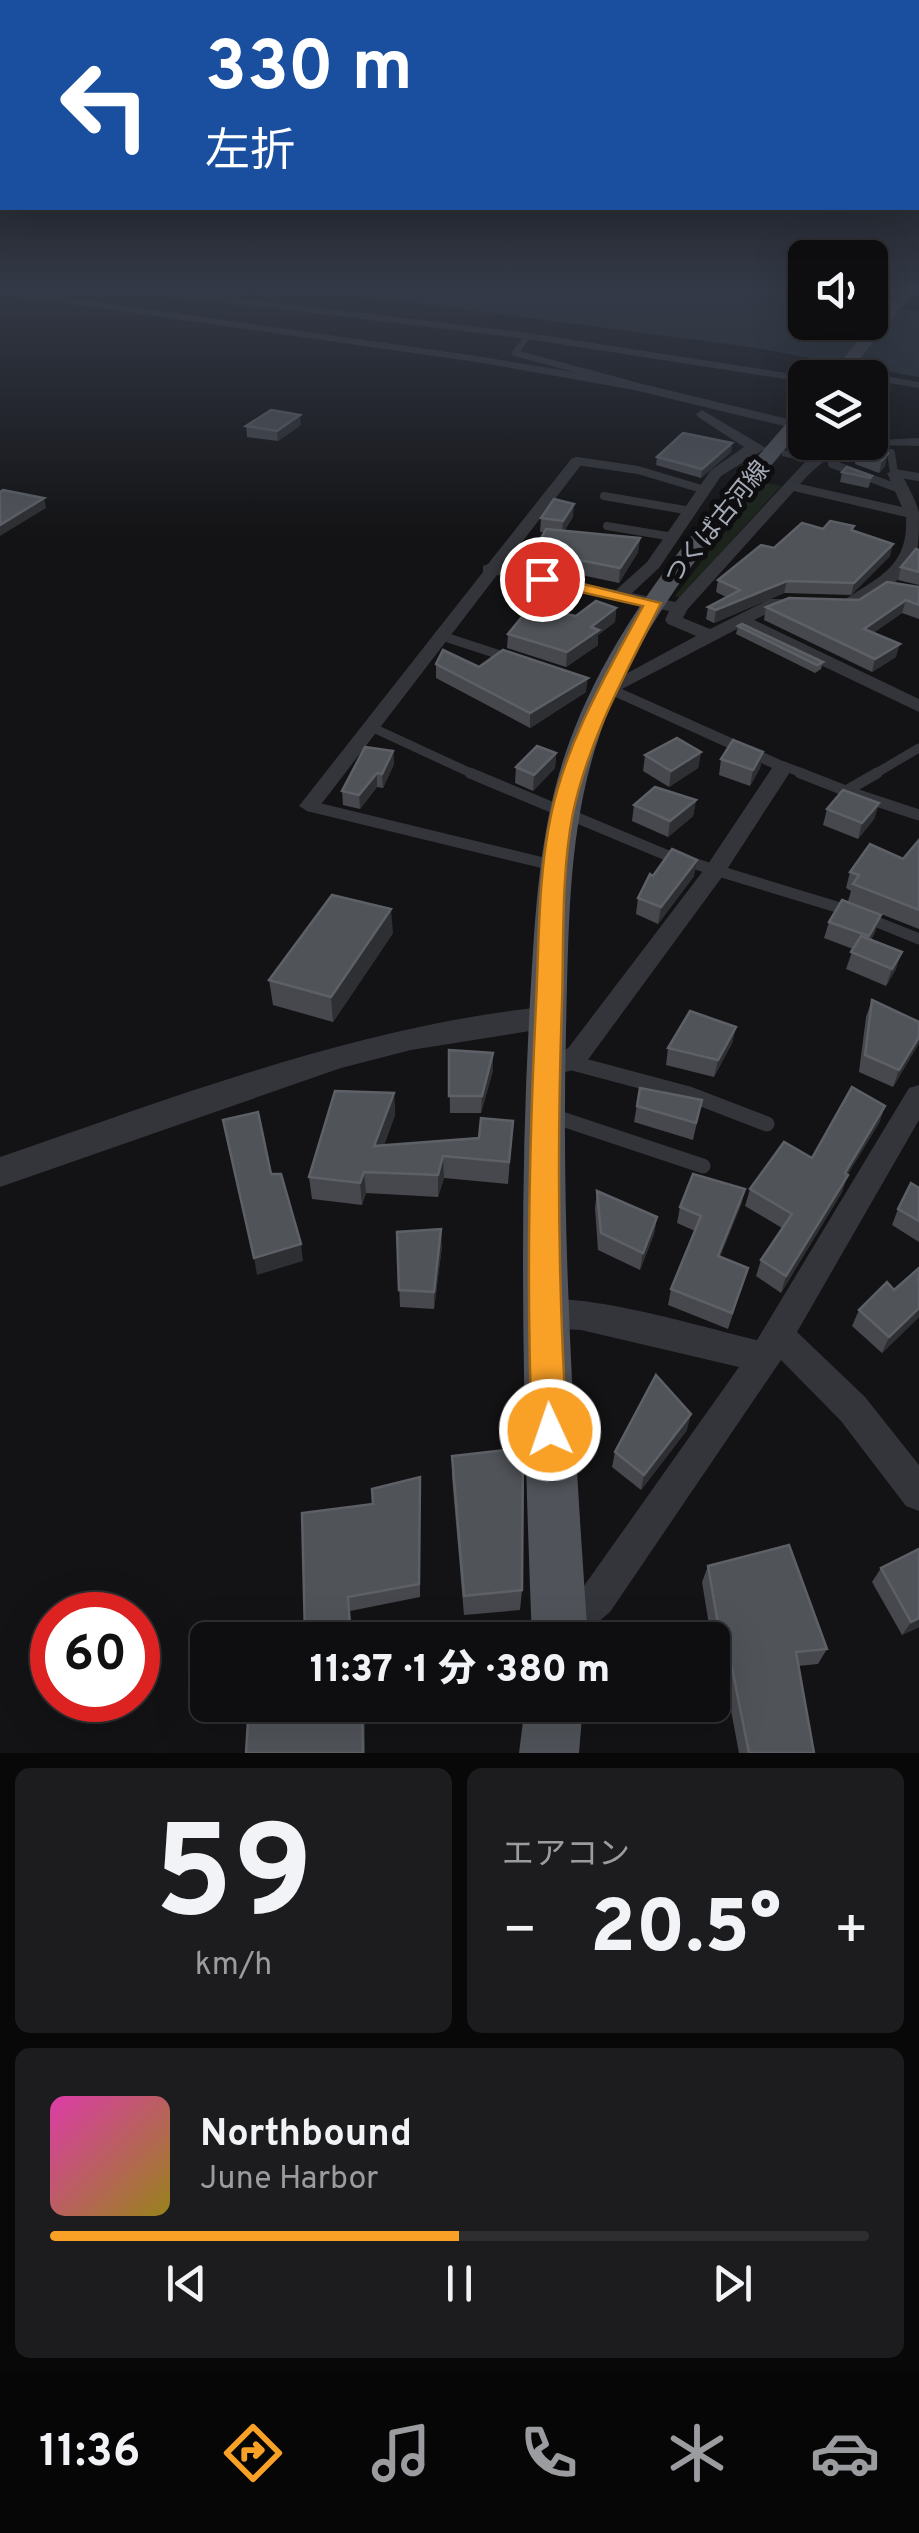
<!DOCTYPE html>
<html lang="ja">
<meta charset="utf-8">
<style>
body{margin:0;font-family:Overpass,"Noto Sans JP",sans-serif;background:#1c1c1e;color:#f1f3f6;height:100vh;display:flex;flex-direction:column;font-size:38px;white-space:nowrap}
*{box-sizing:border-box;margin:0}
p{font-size:32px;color:#9b9c9f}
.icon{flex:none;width:55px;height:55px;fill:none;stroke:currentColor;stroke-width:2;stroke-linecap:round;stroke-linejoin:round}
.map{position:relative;height:1753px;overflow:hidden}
.sheet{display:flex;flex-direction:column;gap:15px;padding:15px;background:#080809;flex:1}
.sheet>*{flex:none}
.hud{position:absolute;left:0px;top:0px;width:920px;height:210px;box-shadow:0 10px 40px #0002,0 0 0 2px #2e2e30;background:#1a4fa0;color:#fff;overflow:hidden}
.fabs{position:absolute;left:788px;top:240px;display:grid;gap:20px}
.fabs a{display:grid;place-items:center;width:100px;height:100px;border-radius:15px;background:#0e0e10;box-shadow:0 10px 40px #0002,0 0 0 2px #2e2e30;font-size:50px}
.speed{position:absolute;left:30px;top:1592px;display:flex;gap:20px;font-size:50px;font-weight:700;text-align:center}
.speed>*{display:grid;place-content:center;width:130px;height:130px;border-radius:50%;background:#0e0e10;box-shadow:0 10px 40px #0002,0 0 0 2px #2e2e30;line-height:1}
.speed .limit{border:15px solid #d22;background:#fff;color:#111}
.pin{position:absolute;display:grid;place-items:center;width:85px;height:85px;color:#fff;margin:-42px;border:5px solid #fff;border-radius:50%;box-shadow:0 2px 10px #0007}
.me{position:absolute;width:110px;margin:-55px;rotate:357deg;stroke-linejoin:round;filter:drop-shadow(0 0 8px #0008)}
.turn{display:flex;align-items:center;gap:35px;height:210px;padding:0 40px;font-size:45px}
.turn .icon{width:130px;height:130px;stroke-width:2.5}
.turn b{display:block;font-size:70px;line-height:85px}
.big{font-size:75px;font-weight:800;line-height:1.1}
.sheet .widget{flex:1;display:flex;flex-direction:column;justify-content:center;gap:15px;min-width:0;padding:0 35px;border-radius:15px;background:#1c1c1e}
.sheet .dial{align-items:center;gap:0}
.dial b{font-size:130px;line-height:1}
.song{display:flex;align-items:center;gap:30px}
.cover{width:120px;height:120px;border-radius:15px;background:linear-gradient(135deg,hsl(320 70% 55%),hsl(50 70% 35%))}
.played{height:10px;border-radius:5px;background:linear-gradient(90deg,#f9a027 50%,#2e2e30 50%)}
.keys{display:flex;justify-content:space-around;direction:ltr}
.heat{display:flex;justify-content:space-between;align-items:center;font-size:55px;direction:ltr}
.sheet .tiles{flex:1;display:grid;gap:15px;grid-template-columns:1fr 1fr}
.widget:last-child{grid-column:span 2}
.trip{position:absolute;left:190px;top:1622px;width:540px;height:100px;border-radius:15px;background:#0e0e10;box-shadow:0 10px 40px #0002,0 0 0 2px #2e2e30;font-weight:800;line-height:100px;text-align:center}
.menu{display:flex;height:160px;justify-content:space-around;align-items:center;background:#060606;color:#9b9c9f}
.menu .icon{width:70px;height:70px}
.menu .on{color:#f9a027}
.menu b{font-size:45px;color:#f1f3f6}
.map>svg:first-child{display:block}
.green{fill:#1b231b}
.water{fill:#293339}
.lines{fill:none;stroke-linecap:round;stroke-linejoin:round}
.service-far4{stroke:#34353a;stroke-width:6}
.service-far3{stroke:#34353a;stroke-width:8}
.service-far2{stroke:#34353a;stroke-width:9}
.service-far1{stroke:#34353a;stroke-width:11}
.service{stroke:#34353a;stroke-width:15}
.minor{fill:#34353a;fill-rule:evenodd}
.tertiary{fill:#34353a;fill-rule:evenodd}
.primary{fill:#505359;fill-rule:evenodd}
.wall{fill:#46484d}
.shaded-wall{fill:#2d2f32}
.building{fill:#505358;stroke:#5d6167;stroke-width:2.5}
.route{fill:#f9a027;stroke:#a26819;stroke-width:2.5}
.labels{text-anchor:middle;stroke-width:10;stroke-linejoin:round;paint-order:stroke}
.street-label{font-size:25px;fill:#a4abb6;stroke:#0e0e10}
</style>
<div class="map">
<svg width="919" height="1753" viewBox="0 0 919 1753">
<rect width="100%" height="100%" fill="#131315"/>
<polygon class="green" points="762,482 781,486 680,598 675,596"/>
<polygon class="water" points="327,291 760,291 805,296 805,322 870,322 870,305 919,311 919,377 750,347"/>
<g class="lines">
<g class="service-far4">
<polyline points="154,291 528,336 805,379"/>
<polyline points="528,336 515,353 631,384"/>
<polyline points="870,390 884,379 919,385"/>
</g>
<g class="service-far3">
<polyline points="891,453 894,473 919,477"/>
<polyline points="577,461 638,470 705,490"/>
<polyline points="832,464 900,489"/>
<polyline points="604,496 691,511"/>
<polyline points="607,526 673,537"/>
</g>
<g class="service-far2">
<polyline points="439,635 512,659"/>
<polyline points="369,726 475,775"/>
<polyline points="784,766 807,775"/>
<polyline points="873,775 919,748"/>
</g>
<g class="service-far1">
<polyline points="470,773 666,855 850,911"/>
<polyline points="800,773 846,791 877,773"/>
<polyline points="846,791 919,815"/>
<polyline points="309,806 552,865"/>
<polyline points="867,918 919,939"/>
</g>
<g class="service">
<polyline points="569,1062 689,1094 767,1124"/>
<polyline points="553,1116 703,1166"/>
</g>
<g class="minor">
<polygon points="0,291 21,291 483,357 634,382 805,423 805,431 634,390 483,363 0,294"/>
<path d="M 702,410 L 766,448 L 721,476 L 659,568 L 632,593 L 675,602 L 806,461 L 782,456 L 782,450 L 813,454 L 840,442 L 919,438 L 919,446 C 862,446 841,439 800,484 L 902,507 L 887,473 L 899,470 C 906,482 916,500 919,513 C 919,522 919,543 917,552 C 905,578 868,614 838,610 L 836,606 C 871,579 909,572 906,517 L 794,491 L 687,610 L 683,618 L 710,629 L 770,599 L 813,599 L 813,607 L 779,608 L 754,620 L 919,699 L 919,712 L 741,627 L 622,689 L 794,766 L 722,877 L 587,1061 C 573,1074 557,1075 539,1069 L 535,1062 L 539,1055 L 563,1052 L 569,1047 L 706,867 L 772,768 L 598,689 L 696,636 L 668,624 L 665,620 L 669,611 L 497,575 L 316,811 L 309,812 L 299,806 L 483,572 L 483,566 L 488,564 L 572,458 L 584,461 L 503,567 L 616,590 L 647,562 L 711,470 L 744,447 L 698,417 L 696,414 Z"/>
<path d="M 919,1085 L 919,1120 L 797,1332 L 865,1397 L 919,1465 L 919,1511 L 906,1506 L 841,1421 L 781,1360 L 610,1612 L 578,1639 L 550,1639 L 545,1625 L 550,1611 L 584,1586 L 739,1367 L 581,1330 L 543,1328 L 532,1323 L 527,1313 L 532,1303 C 573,1287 709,1329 757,1340 L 909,1088 Z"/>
</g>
<path class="tertiary" d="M 550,1006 L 561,1010 L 566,1018 L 561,1026 L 411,1050 L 341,1068 L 0,1187 L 0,1157 C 181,1095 358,1026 550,1006 Z"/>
<g class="primary">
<polygon points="900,291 915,291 844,378 827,378"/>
<path d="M 805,408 L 805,425 C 727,519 643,613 601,731 C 567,827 569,928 566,1029 C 561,1234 574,1436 588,1640 L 532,1640 C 524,1433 518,1227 529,1020 C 535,922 537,822 574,730 C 623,606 713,508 799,409 Z"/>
<polygon points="525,1705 583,1705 579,1753 519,1753"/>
</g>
</g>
<g class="wall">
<polygon points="301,425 278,441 247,437 246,426"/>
<polygon points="870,442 885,466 879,473 855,464 858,452"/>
<polygon points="732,443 731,452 701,478 656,465 657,457"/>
<polygon points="842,472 872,476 869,486 868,488 840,482"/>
<polygon points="573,517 564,531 640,538 638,552 619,583 534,565 534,551 545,532 540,532 541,518"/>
<polygon points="823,529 854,530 890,556 851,595 784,593 714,623 706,619 708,607 726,597 716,592 718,580 774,548"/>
<polygon points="919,550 919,585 898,580 901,567"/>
<polygon points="919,587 919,619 902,613 873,633 896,657 872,672 764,620 766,607 859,600"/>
<polygon points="616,608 615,622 598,635 598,645 566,667 507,648 508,634"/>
<polygon points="738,626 823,662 821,669 815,673 736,634"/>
<polygon points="436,664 586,692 530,728 436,678"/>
<polygon points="393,751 394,764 383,788 377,787 360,809 343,805 342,791"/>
<polygon points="701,752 698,768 669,787 643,771 645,755"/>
<polygon points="763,752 760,768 750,786 719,775 721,759"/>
<polygon points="556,753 555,768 533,791 515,783 516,767"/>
<polygon points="696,800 693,816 668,837 632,821 634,805"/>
<polygon points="879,803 874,819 858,839 823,825 827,809"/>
<polygon points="919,840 919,929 848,901 851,891 846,888 850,872 903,859"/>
<polygon points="653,876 694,876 658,924 636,914 638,898"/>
<polygon points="881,915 875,932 871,940 896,969 886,986 846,969 853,949 824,938 829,922"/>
<polygon points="393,933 333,1022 273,1005 269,980"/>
<polygon points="872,1000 919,1022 919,1043 893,1087 859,1072 866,1017"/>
<polygon points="736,1027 732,1043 714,1077 666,1065 668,1048"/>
<polygon points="449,1050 493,1070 481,1113 450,1113"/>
<polygon points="640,1088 702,1100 693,1140 634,1122"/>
<polygon points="394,1093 395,1115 384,1145 479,1138 513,1121 508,1184 444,1178 438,1197 366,1193 362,1205 312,1199 309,1177"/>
<polygon points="885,1106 879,1123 847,1175 842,1192 781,1293 756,1276 761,1260 782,1228 745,1206 750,1189 812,1158"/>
<polygon points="919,1188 919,1242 892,1225 898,1209"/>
<polygon points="745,1189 741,1205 720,1256 748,1268 728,1329 668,1305 671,1289 695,1231 677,1223 680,1207"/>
<polygon points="597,1191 657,1217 654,1234 640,1270 598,1250 595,1208"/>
<polygon points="397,1232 442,1246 434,1309 400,1307"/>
<polygon points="919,1268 919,1317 882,1353 852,1326 859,1310 894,1290"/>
<polygon points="687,1430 641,1490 612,1467 615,1452"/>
<polygon points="452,1456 522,1590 520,1610 464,1615 452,1477"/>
<polygon points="420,1477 420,1597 350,1611 352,1640 307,1640 305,1635 373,1504"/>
<polygon points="708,1566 827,1649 818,1664 798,1666 814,1753 739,1753 724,1673 717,1674 702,1582"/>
<polygon points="881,1568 919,1627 902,1635 872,1582"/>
</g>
<g class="shaded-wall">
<polygon points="300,415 301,425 278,441 277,431"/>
<polygon points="732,443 731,452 701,478 702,469"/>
<polygon points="888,453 885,466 879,473 882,460"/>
<polygon points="44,498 46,508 0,536 0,525"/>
<polygon points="574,504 573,517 562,534 563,521"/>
<polygon points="640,538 638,552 619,583 620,568"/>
<polygon points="893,544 890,556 851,595 854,583"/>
<polygon points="787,581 784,593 714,623 716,610"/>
<polygon points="906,600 902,613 860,642 864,629"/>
<polygon points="616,608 615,622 598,635 598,645 566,667 567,652 591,627"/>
<polygon points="900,644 896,657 872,672 875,659"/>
<polygon points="588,678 586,692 530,728 530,713"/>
<polygon points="393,751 394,764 383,788 382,774"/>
<polygon points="701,752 698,768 669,787 671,771"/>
<polygon points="763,752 760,768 750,786 753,770"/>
<polygon points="556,753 555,768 533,791 534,775"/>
<polygon points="377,773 377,787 360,809 359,795"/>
<polygon points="696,800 693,816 668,837 670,821"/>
<polygon points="879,803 874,819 858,839 862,823"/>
<polygon points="697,860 694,876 658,924 661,907"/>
<polygon points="391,909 393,933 333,1022 331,997"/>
<polygon points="881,915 875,932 864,952 869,936"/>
<polygon points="902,952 896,969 886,986 892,969"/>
<polygon points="736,1027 732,1043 714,1077 718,1060"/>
<polygon points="919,1037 919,1043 893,1087 899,1070"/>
<polygon points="493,1053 493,1070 481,1113 482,1096"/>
<polygon points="394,1093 395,1115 376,1168 374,1146"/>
<polygon points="885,1106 879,1123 839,1189 845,1173"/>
<polygon points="443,1156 444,1178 438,1197 438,1175"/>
<polygon points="364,1172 366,1193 362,1205 360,1183"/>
<polygon points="848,1175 842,1192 781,1293 786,1276"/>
<polygon points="745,1189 741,1205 714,1272 718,1256"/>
<polygon points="657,1217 654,1234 640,1270 643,1253"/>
<polygon points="441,1229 442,1246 434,1309 434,1292"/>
<polygon points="301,1244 303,1261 257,1275 254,1258"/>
<polygon points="919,1308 919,1317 882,1353 889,1337"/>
<polygon points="691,1414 687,1430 641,1490 644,1475"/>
<polygon points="919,1618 919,1627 902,1635 911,1622"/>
<polygon points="362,1705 365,1705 365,1753 363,1753"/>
</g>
<g class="building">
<polygon points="271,410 300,415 277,431 246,426"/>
<polygon points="683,433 732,443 702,469 657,457"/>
<polygon points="870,440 887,443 888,453 882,460 858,452 866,442 870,442"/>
<polygon points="847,467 872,476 870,478 842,472"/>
<polygon points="3,490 44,498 0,525 0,492"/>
<polygon points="554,499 574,504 563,521 541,518"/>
<polygon points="830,521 854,526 851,530 893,544 854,583 787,581 716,610 708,607 740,590 718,580 761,545 774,548 802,523 823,529"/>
<polygon points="546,529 640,538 620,568 534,551"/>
<polygon points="916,549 919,550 919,572 901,567"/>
<polygon points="887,582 919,587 919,605 906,600 864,629 900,644 875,659 766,607 789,598 859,600"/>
<polygon points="596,601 616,608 591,627 599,630 567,652 508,634 530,607 576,616"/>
<polygon points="742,624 823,662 817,665 738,626"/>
<polygon points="443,650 479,667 503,650 588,678 530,713 436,664"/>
<polygon points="677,738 701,752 671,771 645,755"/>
<polygon points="733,740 763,752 753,770 721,759"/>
<polygon points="537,746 556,753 534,775 516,767"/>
<polygon points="365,747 393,751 382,774 377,773 359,795 342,791"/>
<polygon points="655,787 696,800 670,821 634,805"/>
<polygon points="843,790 879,803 862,823 827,809"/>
<polygon points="919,840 919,910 853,884 859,875 850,872 870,844 903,859"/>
<polygon points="672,849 697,860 661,907 638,898 650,874 653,876"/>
<polygon points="332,895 391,909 331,997 269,980"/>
<polygon points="842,900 881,915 869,936 829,922"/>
<polygon points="861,936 902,952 892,969 851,952"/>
<polygon points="872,1000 919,1022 919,1037 899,1070 865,1055"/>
<polygon points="690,1011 736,1027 718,1060 668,1048"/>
<polygon points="449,1050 493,1053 482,1096 449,1096"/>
<polygon points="852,1087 885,1106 845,1173 848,1175 786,1276 761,1260 792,1214 750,1189 784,1142 812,1158"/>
<polygon points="640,1088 702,1100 696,1123 637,1106"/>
<polygon points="335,1091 394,1093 374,1146 479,1138 481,1118 513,1121 509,1162 443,1156 438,1175 364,1172 360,1183 309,1177"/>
<polygon points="258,1112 271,1174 281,1174 301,1244 254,1258 223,1120"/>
<polygon points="693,1174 745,1189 718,1256 748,1268 732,1313 671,1289 701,1216 680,1207"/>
<polygon points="911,1183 919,1188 919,1221 898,1209"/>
<polygon points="597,1191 657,1217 643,1253 601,1233"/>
<polygon points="441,1229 434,1292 399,1290 397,1232"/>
<polygon points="919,1268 919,1280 917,1280 919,1281 919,1308 889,1337 859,1310 887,1282 894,1290"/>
<polygon points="656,1375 691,1414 644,1475 615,1452"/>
<polygon points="523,1448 522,1590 464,1596 452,1456"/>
<polygon points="420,1477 419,1584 348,1597 350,1628 305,1635 302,1513 373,1504 372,1489"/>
<polygon points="789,1545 827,1649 796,1652 814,1753 749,1753 730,1658 724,1659 708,1566"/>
<polygon points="919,1549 919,1618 911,1622 881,1568"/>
<polygon points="249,1705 362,1705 363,1753 246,1753"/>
</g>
<linearGradient id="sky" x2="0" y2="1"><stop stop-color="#0a0a0c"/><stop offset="0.54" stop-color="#333946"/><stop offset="1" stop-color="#333946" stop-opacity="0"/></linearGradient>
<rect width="919" height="536" fill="url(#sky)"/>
<path class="route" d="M 542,574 L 661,603 C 627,671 589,738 573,813 C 561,874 564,942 562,1004 C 557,1146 558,1288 567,1430 L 562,1443 L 550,1448 L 537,1443 L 532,1430 C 526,1288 529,1146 536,1004 C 539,942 538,876 551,815 C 567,740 607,673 643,606 L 536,582 L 534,579 Z"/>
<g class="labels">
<g class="street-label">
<text transform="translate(716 522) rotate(-51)" y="9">つくば古河線</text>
</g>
</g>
</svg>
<div class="fabs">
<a><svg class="icon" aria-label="sound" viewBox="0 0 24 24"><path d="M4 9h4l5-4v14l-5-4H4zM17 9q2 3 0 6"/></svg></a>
<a><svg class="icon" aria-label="layers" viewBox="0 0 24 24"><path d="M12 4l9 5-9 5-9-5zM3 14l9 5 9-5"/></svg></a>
</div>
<div class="speed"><div class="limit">60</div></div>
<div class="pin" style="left:542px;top:579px;background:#d93025"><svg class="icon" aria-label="arrive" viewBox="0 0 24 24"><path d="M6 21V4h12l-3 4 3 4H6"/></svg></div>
<svg class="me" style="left:550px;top:1430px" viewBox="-20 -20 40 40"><circle r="17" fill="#f9a027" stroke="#fff" stroke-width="3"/><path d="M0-11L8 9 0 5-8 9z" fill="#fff"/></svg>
<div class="trip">11:37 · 1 分 · 380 m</div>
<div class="hud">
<div class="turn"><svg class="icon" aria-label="left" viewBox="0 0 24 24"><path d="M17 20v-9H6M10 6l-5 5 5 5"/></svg><div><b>330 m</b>左折</div></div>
</div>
</div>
<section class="sheet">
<div class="tiles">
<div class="widget dial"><b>59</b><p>km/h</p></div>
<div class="widget"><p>エアコン</p>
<div class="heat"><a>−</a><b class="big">20.5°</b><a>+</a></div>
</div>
<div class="widget">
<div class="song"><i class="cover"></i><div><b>Northbound</b><p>June Harbor</p></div></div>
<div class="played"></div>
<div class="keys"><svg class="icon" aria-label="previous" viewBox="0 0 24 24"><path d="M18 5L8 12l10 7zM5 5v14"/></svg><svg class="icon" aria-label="pause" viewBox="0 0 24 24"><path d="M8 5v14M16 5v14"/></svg><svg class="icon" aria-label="next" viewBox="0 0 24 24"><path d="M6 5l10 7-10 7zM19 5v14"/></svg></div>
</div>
</div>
</section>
<nav class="menu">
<b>11:36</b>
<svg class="icon on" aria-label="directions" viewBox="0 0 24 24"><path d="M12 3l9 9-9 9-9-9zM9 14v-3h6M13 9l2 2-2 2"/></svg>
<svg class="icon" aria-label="music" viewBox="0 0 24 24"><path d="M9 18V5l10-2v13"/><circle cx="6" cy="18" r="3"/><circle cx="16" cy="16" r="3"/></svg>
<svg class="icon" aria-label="phone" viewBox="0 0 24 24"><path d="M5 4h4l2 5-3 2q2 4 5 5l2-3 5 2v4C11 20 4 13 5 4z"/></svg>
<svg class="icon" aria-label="climate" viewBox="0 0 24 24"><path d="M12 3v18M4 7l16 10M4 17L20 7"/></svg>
<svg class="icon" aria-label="car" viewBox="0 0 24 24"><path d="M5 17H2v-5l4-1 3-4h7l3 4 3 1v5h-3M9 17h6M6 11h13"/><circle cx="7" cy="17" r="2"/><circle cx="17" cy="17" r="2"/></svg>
</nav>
